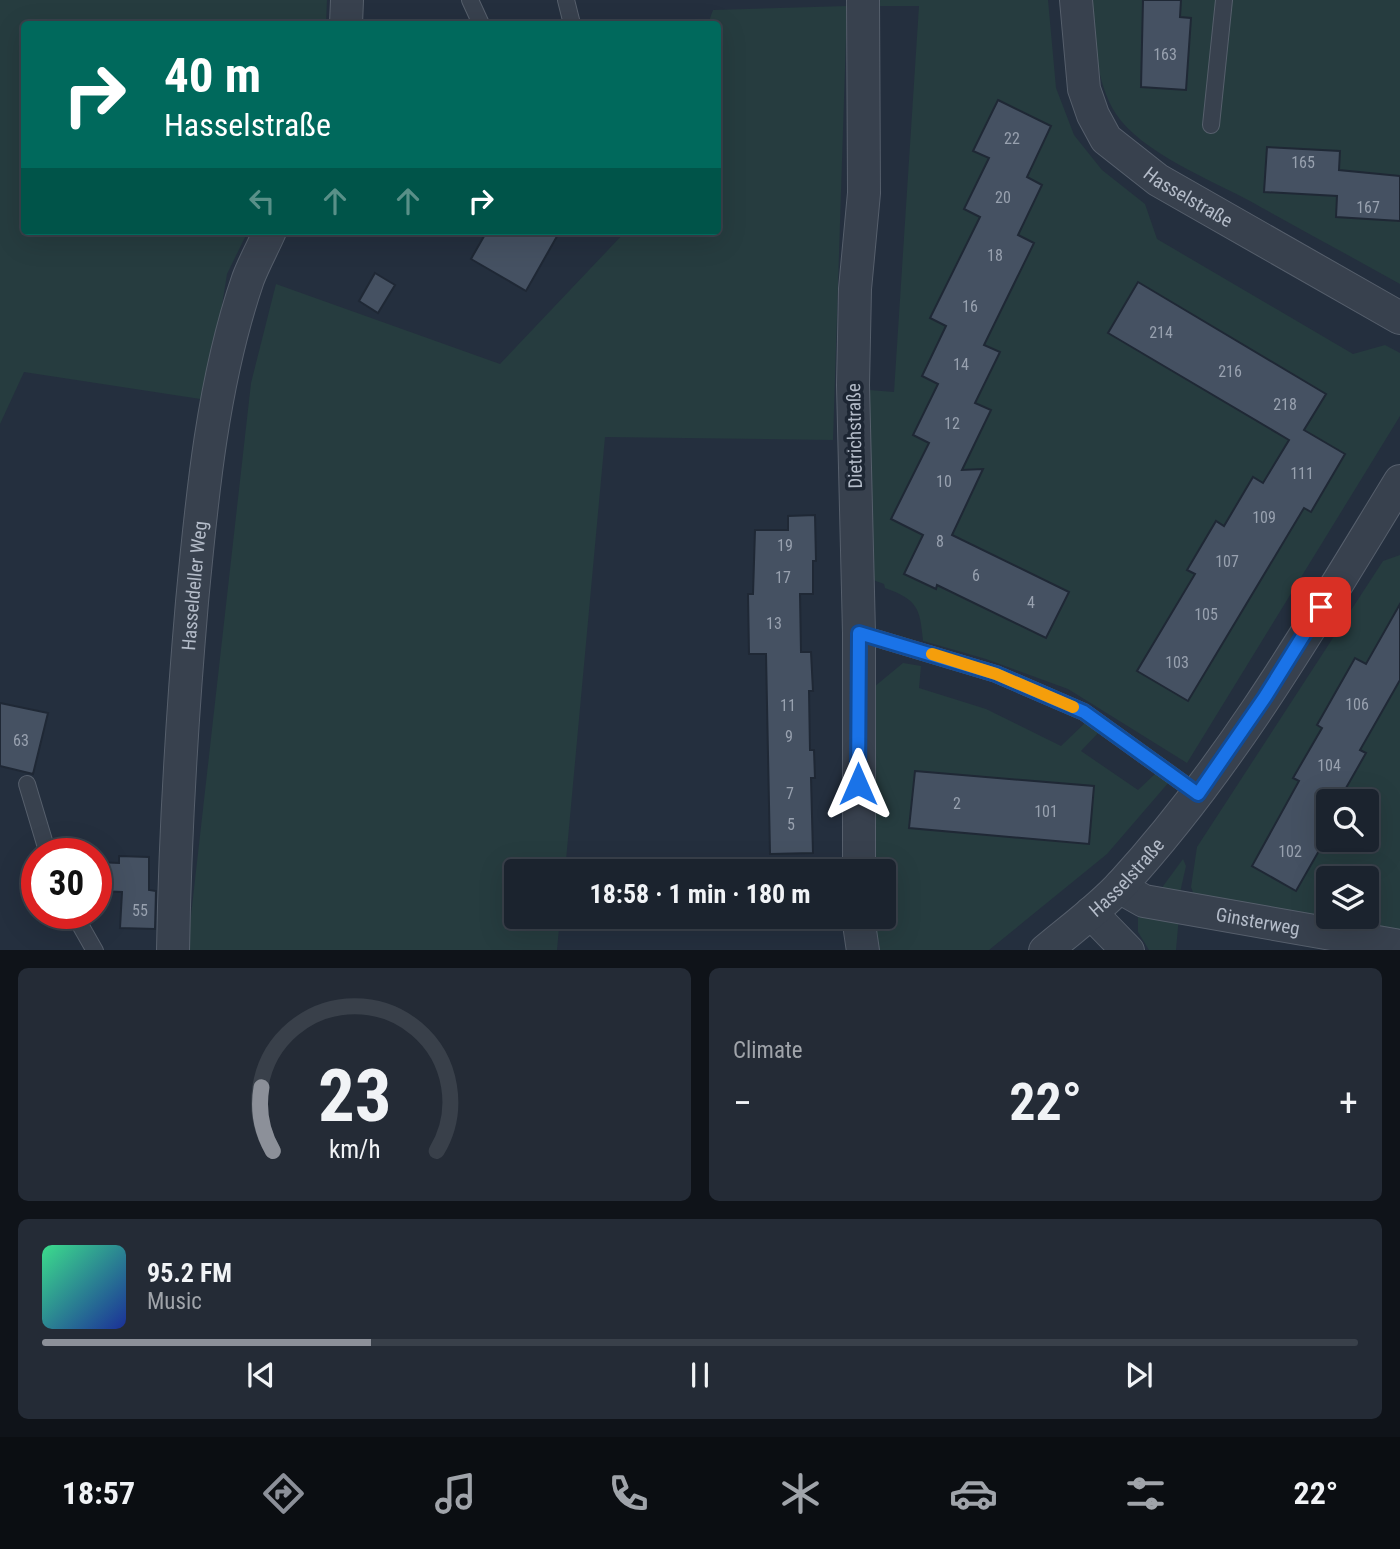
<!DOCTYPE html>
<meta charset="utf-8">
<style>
body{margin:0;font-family:"Roboto Condensed",sans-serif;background:#242b36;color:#f1f3f6;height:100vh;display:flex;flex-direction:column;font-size:26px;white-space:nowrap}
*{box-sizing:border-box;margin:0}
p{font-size:23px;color:#a0a4aa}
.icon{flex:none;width:38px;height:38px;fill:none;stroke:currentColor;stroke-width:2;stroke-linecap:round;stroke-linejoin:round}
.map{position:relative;height:950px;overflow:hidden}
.drawer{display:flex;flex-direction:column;gap:18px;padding:18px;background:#0f1319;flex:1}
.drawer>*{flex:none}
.top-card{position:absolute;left:21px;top:21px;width:700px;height:214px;border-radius:7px;box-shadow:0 7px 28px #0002,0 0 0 2px #39404a;background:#00695c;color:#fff;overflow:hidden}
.buttons{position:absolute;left:1316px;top:789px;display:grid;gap:14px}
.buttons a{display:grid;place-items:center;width:63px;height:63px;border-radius:7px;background:#1b232e;box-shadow:0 7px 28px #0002,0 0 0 2px #39404a;font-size:35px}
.speed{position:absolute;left:21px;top:838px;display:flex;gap:14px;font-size:35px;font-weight:700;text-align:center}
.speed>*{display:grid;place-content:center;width:91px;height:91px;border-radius:50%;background:#1b232e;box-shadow:0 7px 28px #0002,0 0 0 2px #39404a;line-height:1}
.speed .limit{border:10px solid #d22;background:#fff;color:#111}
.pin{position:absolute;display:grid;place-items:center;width:60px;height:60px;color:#fff;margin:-30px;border-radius:14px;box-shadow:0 4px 10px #0006}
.me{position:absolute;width:77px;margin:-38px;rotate:0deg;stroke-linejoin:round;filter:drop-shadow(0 0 5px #0008)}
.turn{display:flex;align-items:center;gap:24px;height:147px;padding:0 28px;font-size:32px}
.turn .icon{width:91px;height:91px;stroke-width:2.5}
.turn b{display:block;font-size:49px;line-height:60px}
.lanes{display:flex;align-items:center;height:66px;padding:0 28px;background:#0003;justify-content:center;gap:35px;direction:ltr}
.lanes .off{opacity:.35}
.big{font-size:52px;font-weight:700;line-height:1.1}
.drawer .tile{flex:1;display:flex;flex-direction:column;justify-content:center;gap:10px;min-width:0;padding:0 24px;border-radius:10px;background:#242b36}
.drawer .dial{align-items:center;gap:0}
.dial svg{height:182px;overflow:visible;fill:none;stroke:#39404a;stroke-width:7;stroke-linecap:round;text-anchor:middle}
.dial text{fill:#f1f3f6;stroke:none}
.song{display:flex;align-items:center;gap:21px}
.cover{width:84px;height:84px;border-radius:10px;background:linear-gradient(135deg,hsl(150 70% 55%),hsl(230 70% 35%))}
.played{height:7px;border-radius:4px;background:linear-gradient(90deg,#8c9099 25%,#39404a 25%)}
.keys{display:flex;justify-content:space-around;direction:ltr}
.heat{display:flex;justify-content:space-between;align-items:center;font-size:38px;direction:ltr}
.drawer .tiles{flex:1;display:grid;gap:18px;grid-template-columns:1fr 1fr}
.tile:last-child{grid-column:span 2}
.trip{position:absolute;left:504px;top:859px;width:392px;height:70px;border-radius:7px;background:#1b232e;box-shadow:0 7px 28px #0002,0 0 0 2px #39404a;font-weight:700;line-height:70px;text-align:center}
.tab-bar{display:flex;height:112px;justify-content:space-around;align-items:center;background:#0b0e12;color:#a0a4aa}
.tab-bar .icon{width:49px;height:49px}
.tab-bar .active{color:#8c9099}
.tab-bar b{font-size:32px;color:#f1f3f6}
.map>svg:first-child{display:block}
.green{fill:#263c3f;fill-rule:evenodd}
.building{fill:#455162;stroke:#1f2835;stroke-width:2}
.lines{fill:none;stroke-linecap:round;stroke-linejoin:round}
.service-casing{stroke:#565f6c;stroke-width:18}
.minor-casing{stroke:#565f6c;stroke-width:34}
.service{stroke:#38414e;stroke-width:16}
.minor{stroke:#38414e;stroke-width:32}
.route-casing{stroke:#114b97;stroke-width:18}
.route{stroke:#1a73e8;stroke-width:12}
.slow{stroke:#f59e0b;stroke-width:12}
.labels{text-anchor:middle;stroke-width:7;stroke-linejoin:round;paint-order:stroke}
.number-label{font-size:16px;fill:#98a1af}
.street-label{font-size:19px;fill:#b4bcc9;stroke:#1d2633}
</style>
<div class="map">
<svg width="1400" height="951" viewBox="0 0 1400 951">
<rect width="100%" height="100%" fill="#242f3e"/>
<g class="green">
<polygon points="0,0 327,0 326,24 24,24 24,231 248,231 227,274 207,400 24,372 0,424"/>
<path d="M 876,0 L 1048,0 L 1056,88 L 1074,135 L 1102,170 L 1145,204 L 1157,239 L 1353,354 L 1385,345 L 1400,353 L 1400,416 L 1187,763 L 1068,689 L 986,659 L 923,641 C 920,608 918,600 885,588 L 884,584 L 873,580 L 874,544 L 863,543 L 869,390 L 894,392 L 919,6 L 876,6 Z"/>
<path d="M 1092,0 L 1400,0 L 1400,284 C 1350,256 1300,229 1250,201 C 1211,180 1141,152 1116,114 C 1095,81 1094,37 1092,0 Z"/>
<polygon points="847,6 833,440 605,437 565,871 516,872 516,917 560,917 557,950 187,951 251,383 276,284 500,364 626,231 718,231 718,24 708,24 713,10"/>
<path d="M 1400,555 L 1400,944 L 1199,909 L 1191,887 L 1197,847 L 1383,561 ZM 1328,802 L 1367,802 L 1367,840 L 1328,840 ZM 1328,878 L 1367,878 L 1367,917 L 1328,917 Z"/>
<polygon points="903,663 921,666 919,688 986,709 1061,746 1085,723 1100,731 1081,751 1138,790 1156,773 1169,782 1107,854 989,950 877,950 875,917 884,917 884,872 874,872 874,687"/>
<polygon points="1183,859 1186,866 1179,897 1161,889"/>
<polygon points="1138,909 1179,916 1176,950 1149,950 1138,932"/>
</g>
<g class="building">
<polygon points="1143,0 1181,0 1180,17 1191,18 1186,90 1141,87"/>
<polygon points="998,100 1051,126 1027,177 1042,185 1018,235 1034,243 984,345 1000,352 975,403 991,410 962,470 983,469 952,535 1069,592 1046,638 937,585 936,589 904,574 923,535 891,519 929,443 913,435 938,384 922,376 946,326 930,318 980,217 964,209 989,158 973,151"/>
<polygon points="1267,147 1340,151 1339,170 1400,176 1400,221 1336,217 1337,196 1264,192"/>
<polygon points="487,231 560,231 526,291 471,259"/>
<polygon points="375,273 395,285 378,313 359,301"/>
<polygon points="1138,282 1326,394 1304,430 1345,454 1311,512 1304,508 1188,701 1137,671 1195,574 1187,570 1216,521 1224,526 1253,477 1263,483 1289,440 1108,333"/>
<polygon points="815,515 816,561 813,561 813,594 800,594 801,652 811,652 813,691 809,691 810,750 814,750 815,778 811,778 813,853 770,854 766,654 749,654 748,594 753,594 755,530 788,530 788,516"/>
<polygon points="1400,604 1400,680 1360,750 1366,753 1338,802 1328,802 1328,835 1296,891 1252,866 1299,781 1293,778 1322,728 1317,725 1355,658 1366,664"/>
<polygon points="0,703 48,713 33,774 0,766"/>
<polygon points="915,771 1094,786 1089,844 909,828"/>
<polygon points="119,856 149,857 149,890 156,891 155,929 120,928 122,892 96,891 96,862 119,863"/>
</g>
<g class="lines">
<g class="service-casing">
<g id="service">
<polyline points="470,0 481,24"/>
<polyline points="566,0 572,24"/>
<polyline points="1211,125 1224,0"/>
<polyline points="859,633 996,674 1084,712 1198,794"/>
<polyline points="27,784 48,854"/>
<polyline points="74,914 95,951"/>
</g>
</g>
<g class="minor-casing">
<g id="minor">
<path id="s1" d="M 1076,0 L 1084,89 L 1093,115 L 1106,139 L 1158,180 L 1400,318"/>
<polyline points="346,24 347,0"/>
<polyline points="859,872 859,633 853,385 855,289 864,193 863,0"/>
<path id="s2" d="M 1121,885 L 1128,892 L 1144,901 L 1400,946"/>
<polyline points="1091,913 1128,951"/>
<polyline points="858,917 863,951"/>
<path id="s3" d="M 173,951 C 175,834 182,718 192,602 C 202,495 213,381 248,279 C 254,263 263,247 270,231"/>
<path id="s4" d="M 1045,951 C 1071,929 1099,909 1122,884 C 1232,764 1315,620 1400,481"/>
</g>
</g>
<use href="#service" class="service"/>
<use href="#minor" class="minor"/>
</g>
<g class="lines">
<g class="route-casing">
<polyline id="route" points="858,784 859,633 996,674 1084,712 1198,794 1265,697 1321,607"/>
</g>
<use href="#route" class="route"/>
<polyline class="slow" points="932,654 996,674 1073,707"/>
</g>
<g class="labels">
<g class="number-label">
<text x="1165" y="60">163</text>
<text x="1012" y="144">22</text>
<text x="1303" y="168">165</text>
<text x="1003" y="203">20</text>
<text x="1368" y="213">167</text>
<text x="995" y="261">18</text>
<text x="970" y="312">16</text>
<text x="1161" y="338">214</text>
<text x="961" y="370">14</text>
<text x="1230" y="377">216</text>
<text x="1285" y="410">218</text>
<text x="952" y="429">12</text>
<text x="1302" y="479">111</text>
<text x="944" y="487">10</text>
<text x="1264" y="523">109</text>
<text x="940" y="547">8</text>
<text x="785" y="551">19</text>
<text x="1227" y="567">107</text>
<text x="976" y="581">6</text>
<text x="783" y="583">17</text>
<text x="1031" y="608">4</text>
<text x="1206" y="620">105</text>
<text x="774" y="629">13</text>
<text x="1177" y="668">103</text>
<text x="1357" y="710">106</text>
<text x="788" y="711">11</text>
<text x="789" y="742">9</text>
<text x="21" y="746">63</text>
<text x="1329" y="771">104</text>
<text x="790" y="799">7</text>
<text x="957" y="809">2</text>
<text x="1046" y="817">101</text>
<text x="791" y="830">5</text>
<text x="1290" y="857">102</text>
<text x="140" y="916">55</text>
</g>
<g class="street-label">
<text dy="7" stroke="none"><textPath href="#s1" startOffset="245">Hasselstraße</textPath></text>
<text transform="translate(854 436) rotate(-91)" y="7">Dietrichstraße</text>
<text dy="7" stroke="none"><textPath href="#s3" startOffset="366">Hasseldeller Weg</textPath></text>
<text dy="7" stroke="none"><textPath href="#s4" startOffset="110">Hasselstraße</textPath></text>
<text dy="7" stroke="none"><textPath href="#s2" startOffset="144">Ginsterweg</textPath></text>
</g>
</g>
</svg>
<div class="buttons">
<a><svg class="icon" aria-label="search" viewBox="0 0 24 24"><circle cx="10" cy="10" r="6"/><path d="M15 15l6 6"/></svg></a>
<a><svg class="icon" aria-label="layers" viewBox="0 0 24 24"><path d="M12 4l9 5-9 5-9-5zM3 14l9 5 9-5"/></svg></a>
</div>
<div class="speed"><div class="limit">30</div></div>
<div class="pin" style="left:1321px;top:607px;background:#d93025"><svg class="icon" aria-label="arrive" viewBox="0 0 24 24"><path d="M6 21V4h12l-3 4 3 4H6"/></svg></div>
<svg class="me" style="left:858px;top:784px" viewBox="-20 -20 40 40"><path d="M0-17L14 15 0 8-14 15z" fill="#1a73e8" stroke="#fff" stroke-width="4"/></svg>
<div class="trip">18:58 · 1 min · 180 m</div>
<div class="top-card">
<div class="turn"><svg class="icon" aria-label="right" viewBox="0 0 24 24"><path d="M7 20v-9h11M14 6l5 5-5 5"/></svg><div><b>40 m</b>Hasselstraße</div></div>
<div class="lanes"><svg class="icon off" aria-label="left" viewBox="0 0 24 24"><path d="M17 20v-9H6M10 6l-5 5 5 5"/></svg><svg class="icon off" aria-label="ahead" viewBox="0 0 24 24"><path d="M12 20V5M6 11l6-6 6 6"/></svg><svg class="icon off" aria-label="ahead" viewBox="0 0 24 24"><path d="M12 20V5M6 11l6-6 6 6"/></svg><svg class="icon" aria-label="right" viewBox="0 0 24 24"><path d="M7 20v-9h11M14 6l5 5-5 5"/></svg></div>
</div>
</div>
<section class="drawer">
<div class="tiles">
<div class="tile dial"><svg viewBox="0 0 100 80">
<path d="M14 69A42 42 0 1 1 86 69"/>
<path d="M14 69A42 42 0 0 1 9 41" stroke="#8c9099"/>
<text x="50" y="56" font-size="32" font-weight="700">23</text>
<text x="50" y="72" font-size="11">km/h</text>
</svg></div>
<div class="tile"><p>Climate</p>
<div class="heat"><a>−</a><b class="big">22°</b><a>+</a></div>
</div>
<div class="tile">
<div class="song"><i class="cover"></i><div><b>95.2 FM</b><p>Music</p></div></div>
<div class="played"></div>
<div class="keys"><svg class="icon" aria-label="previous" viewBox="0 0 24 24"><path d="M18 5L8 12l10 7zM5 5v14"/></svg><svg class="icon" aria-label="pause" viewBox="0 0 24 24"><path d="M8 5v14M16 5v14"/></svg><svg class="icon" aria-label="next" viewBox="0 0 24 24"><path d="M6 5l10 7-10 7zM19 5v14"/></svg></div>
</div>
</div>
</section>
<nav class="tab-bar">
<b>18:57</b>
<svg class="icon active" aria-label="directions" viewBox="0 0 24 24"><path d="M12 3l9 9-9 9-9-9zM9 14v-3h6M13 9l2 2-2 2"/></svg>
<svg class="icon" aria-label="music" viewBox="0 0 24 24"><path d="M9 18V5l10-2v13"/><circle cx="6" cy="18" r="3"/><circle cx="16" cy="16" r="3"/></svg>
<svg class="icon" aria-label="phone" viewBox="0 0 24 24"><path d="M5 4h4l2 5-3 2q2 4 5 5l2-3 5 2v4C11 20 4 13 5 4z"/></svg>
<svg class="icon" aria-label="climate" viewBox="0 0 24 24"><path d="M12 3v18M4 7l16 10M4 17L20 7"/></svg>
<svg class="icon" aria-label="car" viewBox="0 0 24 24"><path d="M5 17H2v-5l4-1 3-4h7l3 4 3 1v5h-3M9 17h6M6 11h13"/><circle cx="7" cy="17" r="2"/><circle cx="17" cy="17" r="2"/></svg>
<svg class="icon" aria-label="filters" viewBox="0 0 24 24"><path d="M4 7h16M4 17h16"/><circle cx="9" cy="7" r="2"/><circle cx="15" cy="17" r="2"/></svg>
<b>22°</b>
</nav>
